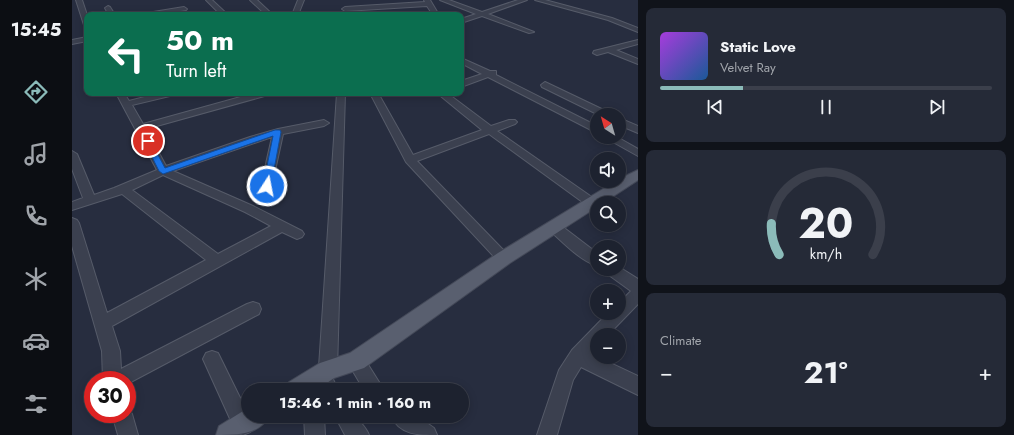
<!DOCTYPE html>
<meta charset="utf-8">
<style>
body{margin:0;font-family:Jost,sans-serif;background:#252a37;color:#f1f3f6;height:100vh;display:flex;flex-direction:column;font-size:15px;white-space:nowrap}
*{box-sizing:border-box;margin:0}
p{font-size:13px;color:#a0a4aa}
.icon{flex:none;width:22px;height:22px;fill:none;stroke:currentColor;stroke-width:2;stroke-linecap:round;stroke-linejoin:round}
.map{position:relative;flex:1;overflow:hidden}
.drawer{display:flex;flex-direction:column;gap:8px;padding:8px;background:#10131a;width:376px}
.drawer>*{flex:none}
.guide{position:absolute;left:12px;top:12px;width:380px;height:84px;border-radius:8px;box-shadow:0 2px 10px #0003,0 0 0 1px #3b3f4b;background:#0b6e4f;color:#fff;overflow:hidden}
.needle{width:26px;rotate:323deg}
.buttons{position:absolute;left:518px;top:108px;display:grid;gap:8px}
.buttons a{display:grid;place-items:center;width:36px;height:36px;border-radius:50%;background:#1d222f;box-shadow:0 2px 10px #0003,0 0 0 1px #3b3f4b;font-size:20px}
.speed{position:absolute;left:12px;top:371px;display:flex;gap:8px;font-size:20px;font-weight:700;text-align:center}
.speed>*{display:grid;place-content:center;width:52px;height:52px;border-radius:50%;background:#1d222f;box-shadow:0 2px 10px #0003,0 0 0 1px #3b3f4b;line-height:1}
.speed .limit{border:6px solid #d22;background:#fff;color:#111}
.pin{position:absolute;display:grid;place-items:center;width:34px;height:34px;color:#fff;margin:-17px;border:2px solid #fff;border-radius:50%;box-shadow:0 1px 4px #0007}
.me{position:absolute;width:44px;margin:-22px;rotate:11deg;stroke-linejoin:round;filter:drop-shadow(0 0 3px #0008)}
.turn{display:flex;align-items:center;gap:14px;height:84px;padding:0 16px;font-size:18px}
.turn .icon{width:52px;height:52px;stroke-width:2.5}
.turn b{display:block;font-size:28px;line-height:34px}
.big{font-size:30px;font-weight:700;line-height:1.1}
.drawer .card{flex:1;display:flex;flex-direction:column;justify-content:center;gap:6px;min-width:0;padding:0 14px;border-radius:8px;background:#252a37}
.drawer .dial{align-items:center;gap:0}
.dial svg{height:104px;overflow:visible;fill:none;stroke:#3b3f4b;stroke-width:7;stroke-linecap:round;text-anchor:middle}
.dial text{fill:#f1f3f6;stroke:none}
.song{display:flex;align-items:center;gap:12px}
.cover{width:48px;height:48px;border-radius:6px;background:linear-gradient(135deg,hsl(280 70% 55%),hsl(210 70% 35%))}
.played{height:4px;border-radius:2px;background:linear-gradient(90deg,#8bbbb9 25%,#3b3f4b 25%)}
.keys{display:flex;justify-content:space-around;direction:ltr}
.heat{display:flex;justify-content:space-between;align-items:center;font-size:22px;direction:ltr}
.trip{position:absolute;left:169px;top:383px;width:228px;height:40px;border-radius:20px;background:#1d222f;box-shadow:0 2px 10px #0003,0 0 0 1px #3b3f4b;font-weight:700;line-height:40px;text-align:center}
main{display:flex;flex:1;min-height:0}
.tabs{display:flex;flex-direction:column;width:72px;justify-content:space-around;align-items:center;background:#0c0e13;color:#a0a4aa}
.tabs .icon{width:28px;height:28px}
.tabs .active{color:#8bbbb9}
.tabs b{font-size:18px;color:#f1f3f6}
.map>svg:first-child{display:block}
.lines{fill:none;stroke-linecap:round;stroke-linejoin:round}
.minor-casing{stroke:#565b69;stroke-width:2}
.major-casing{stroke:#444958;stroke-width:2}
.minor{fill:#3b404f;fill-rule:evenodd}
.major{fill:#595f6f;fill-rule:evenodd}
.route{fill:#1a73e8;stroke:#114b97}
</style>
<main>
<nav class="tabs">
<b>15:45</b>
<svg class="icon active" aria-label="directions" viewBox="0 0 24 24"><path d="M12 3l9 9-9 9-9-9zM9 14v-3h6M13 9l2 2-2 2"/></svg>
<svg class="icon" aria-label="music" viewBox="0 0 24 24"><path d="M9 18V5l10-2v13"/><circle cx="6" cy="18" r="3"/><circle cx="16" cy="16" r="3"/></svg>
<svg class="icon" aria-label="phone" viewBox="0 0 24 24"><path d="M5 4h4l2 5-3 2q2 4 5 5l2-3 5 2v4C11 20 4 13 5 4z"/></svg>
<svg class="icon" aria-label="climate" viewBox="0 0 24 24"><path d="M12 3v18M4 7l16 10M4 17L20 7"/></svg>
<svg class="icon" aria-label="car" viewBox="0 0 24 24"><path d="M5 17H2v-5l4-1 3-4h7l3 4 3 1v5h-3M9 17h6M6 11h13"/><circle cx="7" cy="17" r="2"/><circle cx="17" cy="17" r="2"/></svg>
<svg class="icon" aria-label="filters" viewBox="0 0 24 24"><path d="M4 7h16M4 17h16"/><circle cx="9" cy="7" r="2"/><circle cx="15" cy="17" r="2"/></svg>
</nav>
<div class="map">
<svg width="566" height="435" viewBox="0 0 566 435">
<rect width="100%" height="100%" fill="#272d3f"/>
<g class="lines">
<g class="minor-casing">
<g id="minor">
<polygon points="4,0 10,0 15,15 15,27 12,25"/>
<polygon points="134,0 140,0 156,15 149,15"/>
<polygon points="178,0 185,0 201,15 194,15"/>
<polygon points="226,0 232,0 226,15 220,15"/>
<polygon points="352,0 358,0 367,15 361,15 355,6 273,11 270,9 273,7 353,2"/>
<polygon points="368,0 377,0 410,12 446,0 455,0 416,14 462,32 457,33 410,16 389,23 389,19 404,14"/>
<polygon points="463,0 473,0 540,18 566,28 566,32 536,20"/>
<polygon points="36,6 38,7 43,15 37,15 33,8"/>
<polygon points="112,7 115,9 114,10 87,15 72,15 75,13"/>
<polygon points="15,37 15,41 0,44 0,40"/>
<polygon points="566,40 566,44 544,50 566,59 566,64 536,52 525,55 521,53 522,51"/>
<polygon points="389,58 418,71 424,71 424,75 525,126 525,133 416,77 389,87 389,81 410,74 389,63"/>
<polygon points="473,82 538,113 540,115 527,115 470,87 469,85"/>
<path d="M 44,93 L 52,93 L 57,101 L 88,93 L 103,93 L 102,95 L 60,105 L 71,124 L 183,93 L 197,93 L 196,95 L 74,129 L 94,166 L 178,137 L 206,129 L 252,120 L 257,123 L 252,126 L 211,134 L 199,189 L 191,189 L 189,186 L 200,137 L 101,171 L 181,206 L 230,231 L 232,234 L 230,237 L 225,239 L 210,232 L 40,326 L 48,351 L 49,369 L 175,304 L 181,302 L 187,304 L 189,309 L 187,314 L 55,384 L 55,380 L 31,380 L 30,351 L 0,246 L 0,218 L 5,220 L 7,223 L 35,313 L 134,260 L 50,194 L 0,210 L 0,202 L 11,198 L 0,169 L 0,151 L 5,154 L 22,195 L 42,188 L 85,170 ZM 91,175 L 173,212 L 199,226 L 146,254 L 60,190 Z"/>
<polygon points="265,93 273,93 265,370 262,376 260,377 266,390 247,390 239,375 242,369 247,367"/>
<polygon points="298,93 306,93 341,155 410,130 365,93 375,93 419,126 437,120 443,120 445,122 443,124 425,131 524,200 526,203 524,206 520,207 516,206 417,134 345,161 439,258 437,262 432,263 427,262 334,162"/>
<polygon points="547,118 566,126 566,133 547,125"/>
<polygon points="532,137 545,137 566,149 566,156"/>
<path d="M 482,222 L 487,224 L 525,253 L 525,266 C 507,260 491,242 477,230 L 475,227 L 477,224 Z"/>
<polygon points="547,267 566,279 566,304 536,335 525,335 525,347 519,354 566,376 566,395 509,367 501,380 485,435 465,435 487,370 500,350 536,313 547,313 547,303 559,291 534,273 532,269 547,269"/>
<polygon points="140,351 146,353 178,418 181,425 178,432 171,435 164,432 131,359 134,353"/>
<polygon points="284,353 290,355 312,390 292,390 275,361 278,355"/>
<polygon points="55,406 60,414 66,435 46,435 40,414 55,414"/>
<polygon points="232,416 252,416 253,435 233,435"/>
<path d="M 263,416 L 284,416 C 288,423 294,427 297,435 L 273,435 Z"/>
<path d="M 319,416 L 345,416 L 362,428 L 365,435 C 346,435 328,435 319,416 Z"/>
</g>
</g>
<g class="major-casing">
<g id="major">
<polygon points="566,170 566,180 531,203 525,203 525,207 438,263 292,368 262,378 245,390 214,390 217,382 248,363 278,353 426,253 544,181 547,181 547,179"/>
<path d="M 176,408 L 176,416 L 197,416 C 187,435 165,435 144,435 L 147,426 Z"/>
</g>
</g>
<use href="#minor" class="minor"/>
<use href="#major" class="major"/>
</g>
<polygon class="route" points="203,130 208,130 209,132 199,186 195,188 191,186 201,136 91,174 87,171 72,141 73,140 78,140 93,168"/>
</svg>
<div class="buttons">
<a><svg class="needle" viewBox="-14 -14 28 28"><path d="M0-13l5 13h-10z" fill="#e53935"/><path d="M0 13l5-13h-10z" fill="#a0a4aa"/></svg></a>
<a><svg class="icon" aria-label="sound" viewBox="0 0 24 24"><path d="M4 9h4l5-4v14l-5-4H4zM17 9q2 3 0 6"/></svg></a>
<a><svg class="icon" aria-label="search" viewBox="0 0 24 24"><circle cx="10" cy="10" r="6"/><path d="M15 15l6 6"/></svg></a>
<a><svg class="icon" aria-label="layers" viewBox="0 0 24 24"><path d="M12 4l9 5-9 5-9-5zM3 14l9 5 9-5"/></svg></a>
<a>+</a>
<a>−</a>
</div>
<div class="speed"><div class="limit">30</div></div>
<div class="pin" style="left:76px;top:141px;background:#d93025"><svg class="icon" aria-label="arrive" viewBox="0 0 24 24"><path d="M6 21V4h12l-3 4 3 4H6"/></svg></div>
<svg class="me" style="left:195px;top:186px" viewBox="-20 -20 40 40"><circle r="17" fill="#1a73e8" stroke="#fff" stroke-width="3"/><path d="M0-11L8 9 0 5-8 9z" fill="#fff"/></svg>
<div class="trip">15:46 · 1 min · 160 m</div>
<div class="guide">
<div class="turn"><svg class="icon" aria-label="left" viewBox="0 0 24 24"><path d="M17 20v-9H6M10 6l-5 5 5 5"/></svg><div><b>50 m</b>Turn left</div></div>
</div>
</div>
<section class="drawer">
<div class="card">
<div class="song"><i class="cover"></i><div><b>Static Love</b><p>Velvet Ray</p></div></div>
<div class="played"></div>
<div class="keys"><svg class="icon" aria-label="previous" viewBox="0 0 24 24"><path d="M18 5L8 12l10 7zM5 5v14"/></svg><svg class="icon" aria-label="pause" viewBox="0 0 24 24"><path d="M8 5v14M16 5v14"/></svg><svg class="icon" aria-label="next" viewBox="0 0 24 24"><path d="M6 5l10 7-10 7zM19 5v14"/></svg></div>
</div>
<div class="card dial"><svg viewBox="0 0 100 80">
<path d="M14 69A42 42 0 1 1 86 69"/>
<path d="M14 69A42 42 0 0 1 8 45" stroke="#8bbbb9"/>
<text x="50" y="56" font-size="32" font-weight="700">20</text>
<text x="50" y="72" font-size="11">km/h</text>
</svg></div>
<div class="card"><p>Climate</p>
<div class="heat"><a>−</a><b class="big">21°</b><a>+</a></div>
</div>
</section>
</main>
